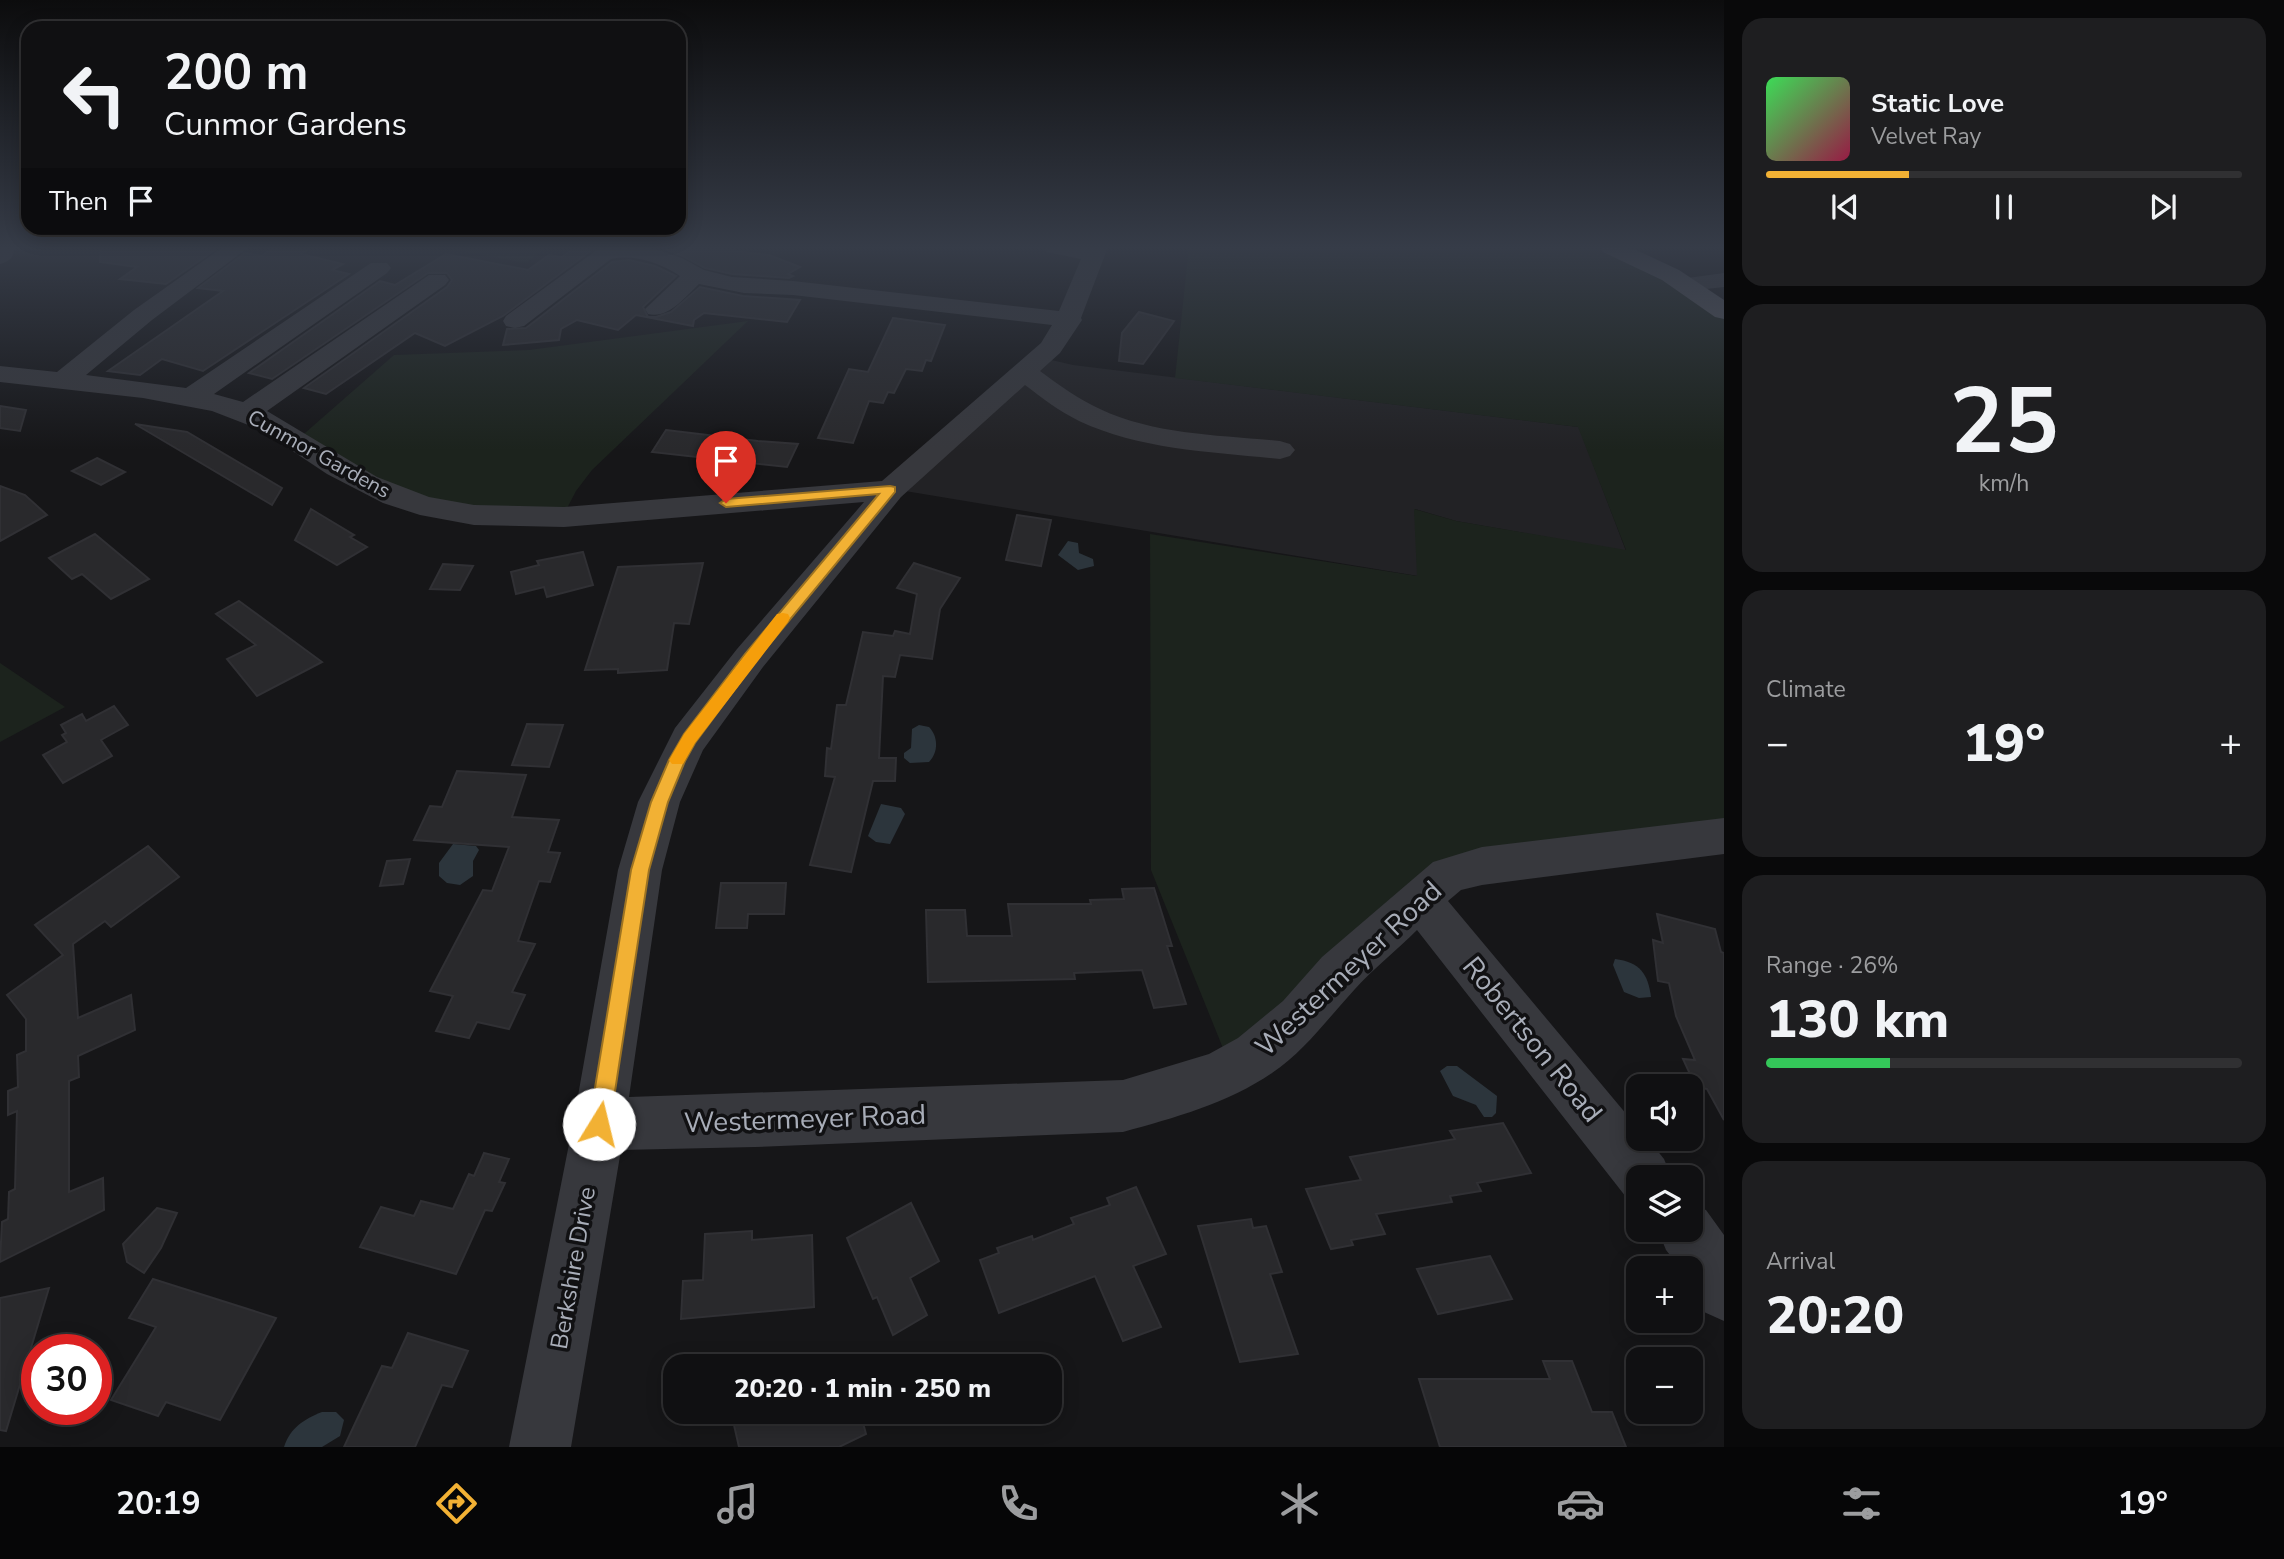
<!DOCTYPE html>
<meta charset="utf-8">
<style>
body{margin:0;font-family:"Nunito Sans",sans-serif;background:#1e1e20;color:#f1f3f6;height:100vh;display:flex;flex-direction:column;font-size:26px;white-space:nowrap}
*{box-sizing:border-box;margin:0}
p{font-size:23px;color:#9c9d9f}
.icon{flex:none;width:38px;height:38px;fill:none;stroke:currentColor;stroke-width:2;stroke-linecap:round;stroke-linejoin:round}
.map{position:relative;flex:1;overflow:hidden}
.details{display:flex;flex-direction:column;gap:18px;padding:18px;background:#09090a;width:560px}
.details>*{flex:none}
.top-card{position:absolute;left:21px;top:21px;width:665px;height:214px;border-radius:21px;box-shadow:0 4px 18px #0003,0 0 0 2px #303032;background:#101012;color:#f1f3f6;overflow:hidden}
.buttons{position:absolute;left:1626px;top:1074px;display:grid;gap:14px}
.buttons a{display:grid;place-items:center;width:77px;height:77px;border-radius:14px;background:#101012;box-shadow:0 4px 18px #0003,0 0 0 2px #303032;font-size:35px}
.speed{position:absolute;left:21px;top:1334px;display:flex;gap:14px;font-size:35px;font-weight:700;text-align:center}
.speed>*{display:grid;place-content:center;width:91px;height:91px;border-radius:50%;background:#101012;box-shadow:0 4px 18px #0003,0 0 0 2px #303032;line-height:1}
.speed .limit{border:10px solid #d22;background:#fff;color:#111}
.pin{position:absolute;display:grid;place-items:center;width:60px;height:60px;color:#fff;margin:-72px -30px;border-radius:50% 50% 50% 0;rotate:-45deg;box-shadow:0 0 7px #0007}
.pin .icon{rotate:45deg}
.me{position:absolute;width:77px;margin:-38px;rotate:9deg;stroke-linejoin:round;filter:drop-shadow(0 0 5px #0008)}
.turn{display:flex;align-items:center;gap:24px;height:147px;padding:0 28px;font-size:32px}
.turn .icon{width:91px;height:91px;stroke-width:2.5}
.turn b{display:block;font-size:49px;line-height:60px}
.then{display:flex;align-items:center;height:66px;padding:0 28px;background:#0003;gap:14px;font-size:26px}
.big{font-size:52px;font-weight:800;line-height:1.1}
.details .tile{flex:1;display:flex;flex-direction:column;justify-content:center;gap:10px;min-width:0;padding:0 24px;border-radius:21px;background:#1e1e20}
.details .dial{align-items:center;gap:0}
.dial b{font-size:91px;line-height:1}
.song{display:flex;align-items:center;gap:21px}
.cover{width:84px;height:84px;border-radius:10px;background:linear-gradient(135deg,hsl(130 70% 55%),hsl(340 70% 35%))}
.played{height:7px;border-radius:4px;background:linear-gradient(90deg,#f2b134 30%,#303032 30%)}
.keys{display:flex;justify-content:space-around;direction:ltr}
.heat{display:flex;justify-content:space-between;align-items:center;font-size:38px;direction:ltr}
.charge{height:10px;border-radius:5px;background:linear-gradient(90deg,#34c759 26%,#303032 0)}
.trip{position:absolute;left:663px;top:1354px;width:399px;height:70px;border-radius:21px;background:#101012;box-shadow:0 4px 18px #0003,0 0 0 2px #303032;font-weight:800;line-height:70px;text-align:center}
.menu{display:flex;height:112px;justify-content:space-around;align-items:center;background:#060607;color:#9c9d9f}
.menu .icon{width:49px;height:49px}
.menu .current{color:#f2b134}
.menu b{font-size:32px;color:#f1f3f6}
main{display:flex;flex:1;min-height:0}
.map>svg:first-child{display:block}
.built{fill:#222225}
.green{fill:#1c231d}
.water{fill:#2c353c}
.building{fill:#29292c;stroke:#303034;stroke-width:2}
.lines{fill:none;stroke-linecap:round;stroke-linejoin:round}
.minor{fill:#37383d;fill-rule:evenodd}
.major{fill:#53555c;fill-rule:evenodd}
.route{fill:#f2b134;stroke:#9d7322;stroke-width:2}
.slow{fill:#f59e0b}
.labels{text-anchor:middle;stroke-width:7;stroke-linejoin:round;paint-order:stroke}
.far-street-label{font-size:21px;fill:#a8adb8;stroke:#111113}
.street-label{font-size:24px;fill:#a8adb8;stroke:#111113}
.near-street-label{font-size:28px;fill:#a8adb8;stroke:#111113}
</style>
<main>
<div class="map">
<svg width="1724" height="1447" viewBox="0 0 1724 1447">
<rect width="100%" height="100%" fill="#161618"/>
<polygon class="built" points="1043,358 1073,365 1579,427 1626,551 1456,521 1415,509 1418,576 893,489"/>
<g class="green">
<polygon points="439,247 548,247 526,263"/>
<polygon points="1189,247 1612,247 1646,262 1724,310 1724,835 1480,865 1231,1068 1151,870 1150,534 1417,576 1414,509 1456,521 1626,550 1578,427 1175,378"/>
<polygon points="748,321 592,470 576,491 563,516 453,513 297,440 394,355 529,350"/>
<polygon points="0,663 65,707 0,742"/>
</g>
<g class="water">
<polygon points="1068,541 1078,543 1079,553 1093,559 1094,566 1078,570 1058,555"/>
<path d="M 919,725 L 929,727 C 938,736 939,752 929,762 L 910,763 L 904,758 L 904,753 L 911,748 L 912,729 Z"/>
<polygon points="881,804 901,808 905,814 890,844 876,842 868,836"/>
<polygon points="453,844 476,846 479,850 473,861 473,876 460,885 447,883 439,876 439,863"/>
<path d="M 1615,959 C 1640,962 1648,974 1651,997 L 1639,998 L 1624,992 L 1613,965 Z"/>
<polygon points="1447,1066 1457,1066 1497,1096 1496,1113 1492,1117 1484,1117 1476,1105 1453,1096 1440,1071"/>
<path d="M 322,1412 L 336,1412 L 344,1420 L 340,1436 L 322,1447 L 284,1447 C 290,1428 304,1419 322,1412 Z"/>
</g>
<g class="building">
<polygon points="101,247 208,247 216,249 166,284 120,279 137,267 100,262"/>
<polygon points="274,247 311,247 301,254 343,264 332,270 349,274 203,371 162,359 140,375 108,371 223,291 198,288 245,253 262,256"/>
<polygon points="575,247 593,249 503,316 445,346 415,333 326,394 304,388 447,287 452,280 447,273 428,273 272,379 249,373 380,281 395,285 446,254 528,270 549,255 562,257"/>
<polygon points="659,247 736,247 733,251 769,255 800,267 788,274 793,276 789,278 732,274 705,268 683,256"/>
<polygon points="629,260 655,266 676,276 643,307 648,317 656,317 671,312 700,287 743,296 800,300 787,322 704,313 694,320 693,326 636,315 618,330 577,320 561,329 559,340 503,345 507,329 526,328 612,262"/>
<polygon points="1139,312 1174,321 1143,364 1119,361 1122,333"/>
<polygon points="893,318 945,325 931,361 926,360 922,371 906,369 894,393 888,392 883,403 869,401 853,443 818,438 849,369 868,372"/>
<polygon points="0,406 26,410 20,431 0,428"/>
<polygon points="135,424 187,432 282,488 272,505"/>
<polygon points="666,430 758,441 798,444 787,467 652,452"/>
<polygon points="97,458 125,472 101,485 72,471"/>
<polygon points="0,486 25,495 47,515 0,541"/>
<polygon points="311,509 354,535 350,537 367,547 337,565 295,540"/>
<polygon points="1017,515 1051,520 1041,566 1006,560"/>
<polygon points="95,534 149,579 111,599 82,574 72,579 49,558"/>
<polygon points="583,552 593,585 547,597 544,587 516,594 511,572 539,565 537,561"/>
<polygon points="703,563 689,624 674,623 667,670 618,673 618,669 585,670 618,567"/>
<polygon points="914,563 960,578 940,609 932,659 900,655 895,677 883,676 879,758 896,758 895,781 873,781 851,872 810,865 835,777 825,776 827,748 831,749 837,705 846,705 863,632 893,636 895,631 910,634 917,594 897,588"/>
<polygon points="443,564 473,566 460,590 430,589"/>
<polygon points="239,601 322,662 257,696 227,659 256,645 216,614"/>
<polygon points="114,706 128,725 101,740 112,756 63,783 43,755 67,742 62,735 66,733 61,725 82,714 86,721"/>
<polygon points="527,724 563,725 549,767 512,765"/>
<polygon points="457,771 526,775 512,817 559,820 548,852 560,853 550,882 539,881 518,941 535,944 512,992 525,995 509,1029 477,1022 469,1038 436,1031 453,996 430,991 483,890 492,891 509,847 414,840 430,806 442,807"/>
<polygon points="148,846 179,877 111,927 105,921 73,944 78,1018 131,995 135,1030 78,1056 79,1077 69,1081 69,1192 103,1178 104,1210 0,1262 2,1222 8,1219 9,1192 15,1189 17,1111 8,1115 8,1091 18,1087 17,1055 26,1051 26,1019 7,995 63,955 35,925"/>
<polygon points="410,859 403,884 380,886 387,861"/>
<polygon points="721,883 786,883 784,914 748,914 747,928 716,928"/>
<polygon points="1154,888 1172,946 1167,946 1186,1004 1154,1008 1142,970 1074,973 1075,979 928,982 926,910 965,910 967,936 1012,936 1008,904 1091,904 1090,900 1124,899 1122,889"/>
<polygon points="1657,914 1715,929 1721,952 1724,953 1724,1120 1707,1089 1696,1087 1683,1059 1695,1060 1676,1016 1669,983 1658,981 1653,940 1663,943"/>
<polygon points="1503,1123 1531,1173 1477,1183 1481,1191 1450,1196 1452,1202 1376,1214 1385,1234 1351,1240 1353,1245 1331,1249 1306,1189 1361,1180 1350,1157 1455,1139 1450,1131"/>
<polygon points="484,1153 509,1159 499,1182 505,1183 492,1211 485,1210 456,1274 360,1247 381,1207 414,1216 421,1201 453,1209 469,1174 474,1176"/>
<polygon points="1136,1187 1166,1254 1133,1266 1161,1327 1123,1341 1095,1276 999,1313 980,1260 999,1253 997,1248 1032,1236 1033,1240 1074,1224 1071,1218 1110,1205 1107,1198"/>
<polygon points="911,1203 939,1261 910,1278 927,1315 893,1335 877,1297 873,1299 847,1238"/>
<polygon points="157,1208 177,1213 161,1248 144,1273 127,1262 123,1244"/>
<polygon points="1251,1219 1253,1228 1266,1226 1282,1272 1270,1274 1298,1354 1240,1362 1198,1226"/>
<polygon points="752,1231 752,1240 812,1235 814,1307 681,1319 683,1281 703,1280 705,1234"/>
<polygon points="1490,1256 1512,1299 1438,1314 1417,1269"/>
<polygon points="153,1279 276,1318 220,1420 166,1402 158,1416 111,1400 156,1327 129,1318"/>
<polygon points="49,1288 6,1431 0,1430 0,1298"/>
<polygon points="408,1333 468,1351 452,1387 442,1385 415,1447 344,1447 382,1366 392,1368"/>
<polygon points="1543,1361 1572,1361 1592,1412 1612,1412 1626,1447 1440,1447 1419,1379 1550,1379"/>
<polygon points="764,1412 860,1412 866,1434 839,1447 739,1447 734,1425"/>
</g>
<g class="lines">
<g class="minor">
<path d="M 0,247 L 14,247 C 14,258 10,261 0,264 Z"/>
<path d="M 223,247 L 249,247 L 152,320 L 86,375 L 186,388 L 371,263 L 387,263 L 391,268 L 387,273 L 214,394 L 243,402 L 429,275 L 445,275 L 449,280 L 445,285 L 267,411 L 377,477 L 429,497 L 474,505 L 564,507 L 882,481 L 1041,343 L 1052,325 L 793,295 L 744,293 L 699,284 C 685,297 669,319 648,314 L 645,309 L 680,276 C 660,263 635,254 611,259 L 524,326 L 515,328 L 506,326 L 503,321 L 506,316 L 601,247 L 649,247 L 682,258 L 704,270 L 732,277 L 793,281 L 1059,311 L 1081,259 L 1047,252 L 1044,247 L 1108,247 L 1081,318 L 1082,320 L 1060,353 L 1040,371 C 1059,385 1078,399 1100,409 C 1155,435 1220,435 1280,441 L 1290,444 L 1295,450 L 1290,456 L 1280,459 C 1213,452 1141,450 1079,421 C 1059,411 1042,398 1025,385 L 901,497 L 763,667 L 703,750 L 680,802 L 662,870 L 629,1097 L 1123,1080 L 1209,1054 L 1238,1038 L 1283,1001 L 1322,957 L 1433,862 L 1482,847 L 1724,818 L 1724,854 L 1482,885 L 1461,890 L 1448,901 L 1638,1128 L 1638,1139 L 1648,1139 L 1664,1159 L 1672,1178 L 1638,1178 L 1638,1202 L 1626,1197 L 1417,930 C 1397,950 1374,968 1355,989 C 1328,1018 1305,1051 1272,1073 C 1228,1103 1174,1118 1123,1132 L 755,1147 L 621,1150 L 571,1447 L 509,1447 L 573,1124 L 618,870 L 638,802 L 675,728 L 737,649 L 864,502 L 564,527 L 474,525 L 420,515 L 383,503 L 327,474 L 261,430 L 212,411 L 143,398 L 0,382 L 0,366 L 57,372 L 134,310 Z"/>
<polygon points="1724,273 1724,287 1688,291 1680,289 1676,284 1680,279"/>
<polygon points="1690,1204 1706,1210 1724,1235 1724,1321 1704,1312 1690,1287 1690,1269 1681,1269 1666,1250 1658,1230 1690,1230"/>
</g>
<polygon class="major" points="1600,247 1634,249 1679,270 1724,300 1724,319 1715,317 1662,280 1603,252"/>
</g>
<linearGradient id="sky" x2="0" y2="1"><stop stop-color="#0c0c0d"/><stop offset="0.55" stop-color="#363c48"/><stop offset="1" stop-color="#363c48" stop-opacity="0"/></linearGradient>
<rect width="1724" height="450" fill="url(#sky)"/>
<polygon class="route" points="890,486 895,487 895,492 755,662 695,743 685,761 668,802 649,870 610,1124 607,1132 599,1135 592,1132 589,1124 631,870 651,802 669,760 684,734 745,654 879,494 726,507 720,503 726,499"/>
<polygon class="slow" points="783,613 788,614 790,618 788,622 695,743 683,764 672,764 669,760 684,734 777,614"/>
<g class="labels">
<g class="far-street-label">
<text transform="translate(319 454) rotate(29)" y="7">Cunmor Gardens</text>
</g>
<g class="street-label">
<text transform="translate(573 1268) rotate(-80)" y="8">Berkshire Drive</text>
</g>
<g class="near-street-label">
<text transform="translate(1348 968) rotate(-43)" y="10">Westermeyer Road</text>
<text transform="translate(1533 1039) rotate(51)" y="10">Robertson Road</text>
<text transform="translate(805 1118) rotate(-2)" y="10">Westermeyer Road</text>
</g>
</g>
</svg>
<div class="buttons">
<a><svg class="icon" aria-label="sound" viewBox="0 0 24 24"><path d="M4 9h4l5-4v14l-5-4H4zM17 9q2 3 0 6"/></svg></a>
<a><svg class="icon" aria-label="layers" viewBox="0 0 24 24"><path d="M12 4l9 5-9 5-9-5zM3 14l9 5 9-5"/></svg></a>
<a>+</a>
<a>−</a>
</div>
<div class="speed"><div class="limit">30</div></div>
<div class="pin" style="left:726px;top:503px;background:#d93025"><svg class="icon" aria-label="arrive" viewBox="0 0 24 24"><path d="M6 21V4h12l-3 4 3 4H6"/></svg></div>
<svg class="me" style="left:599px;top:1124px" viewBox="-20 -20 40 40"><circle r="19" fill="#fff"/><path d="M0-13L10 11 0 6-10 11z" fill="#f2b134"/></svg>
<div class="trip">20:20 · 1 min · 250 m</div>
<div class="top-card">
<div class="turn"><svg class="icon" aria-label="left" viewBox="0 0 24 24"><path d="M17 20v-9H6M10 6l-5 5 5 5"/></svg><div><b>200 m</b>Cunmor Gardens</div></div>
<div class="then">Then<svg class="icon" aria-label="arrive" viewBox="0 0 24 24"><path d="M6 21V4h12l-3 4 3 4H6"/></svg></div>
</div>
</div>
<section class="details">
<div class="tile">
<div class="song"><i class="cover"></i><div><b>Static Love</b><p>Velvet Ray</p></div></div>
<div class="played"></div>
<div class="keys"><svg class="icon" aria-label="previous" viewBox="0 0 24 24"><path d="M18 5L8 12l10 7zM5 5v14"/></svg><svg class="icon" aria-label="pause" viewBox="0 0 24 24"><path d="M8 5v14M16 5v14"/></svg><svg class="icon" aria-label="next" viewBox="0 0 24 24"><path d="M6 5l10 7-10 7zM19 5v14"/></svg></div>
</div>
<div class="tile dial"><b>25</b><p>km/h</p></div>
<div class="tile"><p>Climate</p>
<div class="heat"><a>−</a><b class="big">19°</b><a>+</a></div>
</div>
<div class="tile"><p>Range · 26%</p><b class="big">130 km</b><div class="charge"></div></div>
<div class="tile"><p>Arrival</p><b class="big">20:20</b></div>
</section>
</main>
<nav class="menu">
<b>20:19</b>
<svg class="icon current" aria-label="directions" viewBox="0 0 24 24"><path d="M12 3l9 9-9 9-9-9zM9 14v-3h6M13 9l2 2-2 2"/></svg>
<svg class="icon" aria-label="music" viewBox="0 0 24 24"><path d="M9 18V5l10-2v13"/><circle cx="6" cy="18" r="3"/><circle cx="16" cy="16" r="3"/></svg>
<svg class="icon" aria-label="phone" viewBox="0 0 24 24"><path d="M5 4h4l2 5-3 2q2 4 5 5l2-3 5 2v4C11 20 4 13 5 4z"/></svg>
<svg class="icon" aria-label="climate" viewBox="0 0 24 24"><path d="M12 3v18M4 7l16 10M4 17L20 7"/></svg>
<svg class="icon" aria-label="car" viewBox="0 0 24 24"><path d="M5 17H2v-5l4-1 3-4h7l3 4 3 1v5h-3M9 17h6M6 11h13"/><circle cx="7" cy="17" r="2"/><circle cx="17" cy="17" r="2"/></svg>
<svg class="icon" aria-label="filters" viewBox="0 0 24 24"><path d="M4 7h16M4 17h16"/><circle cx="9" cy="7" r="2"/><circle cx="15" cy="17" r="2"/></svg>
<b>19°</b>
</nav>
